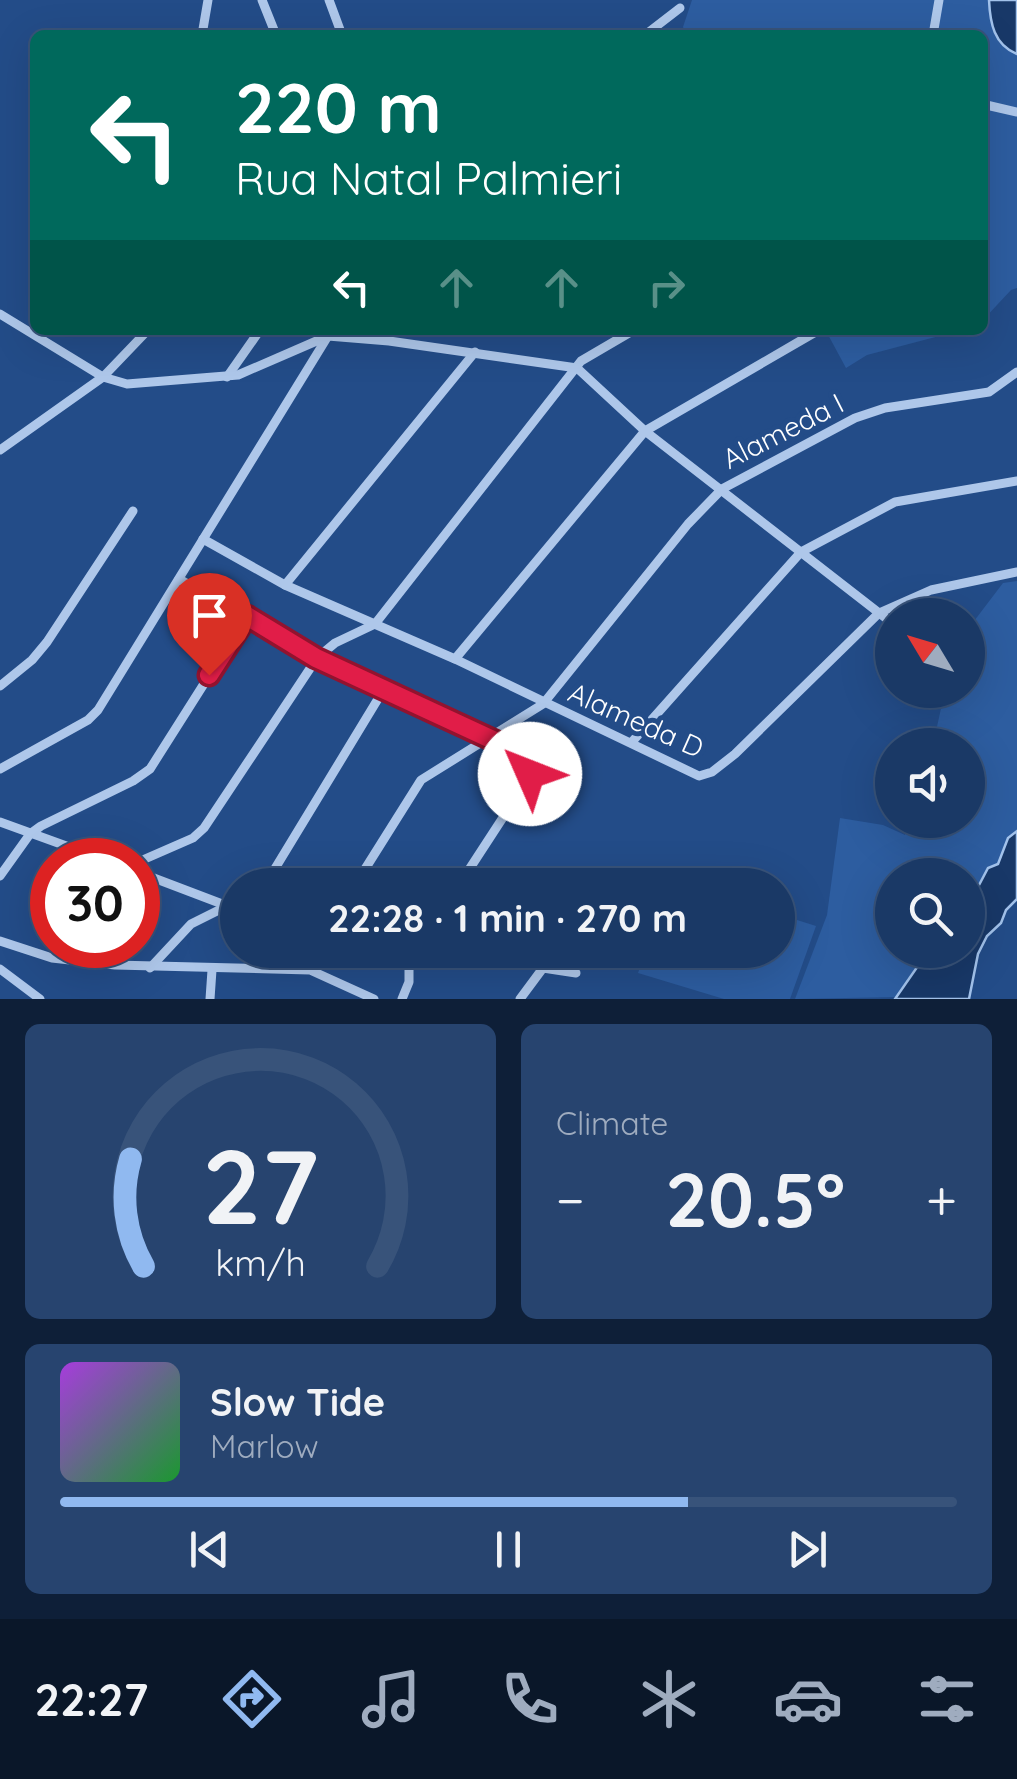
<!DOCTYPE html>
<meta charset="utf-8">
<style>
body{margin:0;font-family:Quicksand,sans-serif;background:#27446f;color:#f1f3f6;height:100vh;display:flex;flex-direction:column;font-size:38px;white-space:nowrap}
*{box-sizing:border-box;margin:0}
p{font-size:32px;color:#9facbf}
.icon{flex:none;width:55px;height:55px;fill:none;stroke:currentColor;stroke-width:2;stroke-linecap:round;stroke-linejoin:round}
.map{position:relative;height:999px;overflow:hidden}
.panel{display:flex;flex-direction:column;gap:25px;padding:25px;background:#0e1f38;flex:1}
.panel>*{flex:none}
.hud{position:absolute;left:30px;top:30px;width:958px;height:305px;border-radius:15px;box-shadow:0 10px 40px #0002,0 0 0 2px #38537a;background:#00695c;color:#fff;overflow:hidden}
.needle{width:65px;rotate:308deg}
.fabs{position:absolute;left:875px;top:598px;display:grid;gap:20px}
.fabs a{display:grid;place-items:center;width:110px;height:110px;border-radius:50%;background:#1a3966;box-shadow:0 10px 40px #0002,0 0 0 2px #38537a;font-size:50px}
.speed{position:absolute;left:30px;top:838px;display:flex;gap:20px;font-size:50px;font-weight:700;text-align:center}
.speed>*{display:grid;place-content:center;width:130px;height:130px;border-radius:50%;background:#1a3966;box-shadow:0 10px 40px #0002,0 0 0 2px #38537a;line-height:1}
.speed .limit{border:15px solid #d22;background:#fff;color:#111}
.pin{position:absolute;display:grid;place-items:center;width:85px;height:85px;color:#fff;margin:-102px -42px;border-radius:50% 50% 50% 0;rotate:-45deg;box-shadow:0 0 10px #0007}
.pin .icon{rotate:45deg}
.me{position:absolute;width:110px;margin:-55px;rotate:314deg;stroke-linejoin:round;filter:drop-shadow(0 0 8px #0008)}
.turn{display:flex;align-items:center;gap:35px;height:210px;padding:0 40px;font-size:45px}
.turn .icon{width:130px;height:130px;stroke-width:2.5}
.turn b{display:block;font-size:70px;line-height:85px}
.lanes{display:flex;align-items:center;height:95px;padding:0 40px;background:#0003;justify-content:center;gap:50px;direction:ltr}
.lanes .off{opacity:.35}
.big{font-size:75px;font-weight:700;line-height:1.1}
.panel .tile{flex:1;display:flex;flex-direction:column;justify-content:center;gap:15px;min-width:0;padding:0 35px;border-radius:15px;background:#27446f}
.panel .dial{align-items:center;gap:0}
.dial svg{height:260px;overflow:visible;fill:none;stroke:#38537a;stroke-width:7;stroke-linecap:round;text-anchor:middle}
.dial text{fill:#f1f3f6;stroke:none}
.song{display:flex;align-items:center;gap:30px}
.cover{width:120px;height:120px;border-radius:15px;background:linear-gradient(135deg,hsl(280 70% 55%),hsl(130 70% 35%))}
.played{height:10px;border-radius:5px;background:linear-gradient(90deg,#90b9f0 70%,#38537a 70%)}
.keys{display:flex;justify-content:space-around;direction:ltr}
.heat{display:flex;justify-content:space-between;align-items:center;font-size:55px;direction:ltr}
.panel .tiles{flex:1;display:grid;gap:25px;grid-template-columns:1fr 1fr}
.tile:last-child{grid-column:span 2}
.trip{position:absolute;left:220px;top:868px;width:575px;height:100px;border-radius:50px;background:#1a3966;box-shadow:0 10px 40px #0002,0 0 0 2px #38537a;font-weight:700;line-height:100px;text-align:center}
.dock{display:flex;height:160px;justify-content:space-around;align-items:center;background:#0a1729;color:#9facbf}
.dock .icon{width:70px;height:70px}
.dock .current{color:#90b9f0}
.dock b{font-size:45px;color:#f1f3f6}
.map>svg:first-child{display:block}
.green{fill:#2d5da0}
.water{fill:#183868;stroke:#a2c2eb;stroke-width:2.5}
.lines{fill:none;stroke-linecap:round;stroke-linejoin:round}
.street{stroke:#aec7ea;stroke-width:9}
.route-casing{stroke:#92132f;stroke-width:25}
.route{stroke:#e11d48;stroke-width:18}
.labels{text-anchor:middle;stroke-width:10;stroke-linejoin:round;paint-order:stroke}
.street-label{font-size:28px;fill:#fff;stroke:#234c88}
</style>
<div class="map">
<svg width="1017" height="999" viewBox="0 0 1017 999">
<rect width="100%" height="100%" fill="#234c88"/>
<g class="green">
<polygon points="692,0 937,0 931,35 686,35 683,27"/>
<path d="M 941,0 L 989,0 C 990,19 997,46 1017,54 L 1017,109 L 983,102 L 982,35 L 935,35 Z"/>
<polygon points="982,106 1017,114 1017,288 1011,290 983,320"/>
<polygon points="962,330 867,355 846,368 826,331"/>
<polygon points="1017,581 1017,831 1008,838 998,864 988,868 968,906 968,875 892,875 892,950 929,950 923,954 898,997 795,999 827,915 840,818 883,825 905,835 907,820 968,820 968,745 933,745 945,690 968,690 968,629 1003,583"/>
<polygon points="778,914 816,926 790,999 724,999 638,973 646,950 778,950"/>
</g>
<g class="water">
<path d="M 989,0 L 1017,0 L 1017,54 C 994,45 990,23 989,0 Z"/>
<polygon points="1017,831 1017,899 1006,910 1001,923 987,936 978,954 969,999 895,999 929,950 968,950 968,906 988,868 998,864 1008,838"/>
</g>
<g class="lines">
<g class="street">
<polyline points="262,0 276,35"/>
<polyline points="329,0 342,35"/>
<polyline points="202,35 208,0"/>
<polyline points="645,35 680,8"/>
<polyline points="933,35 939,0"/>
<polyline points="982,104 1017,112"/>
<polyline points="0,314 103,377 127,384 238,375 328,336 389,341 577,368 645,431 892,623"/>
<polyline points="227,377 260,330"/>
<polyline points="0,450 103,377 148,330"/>
<polyline points="203,539 285,585 455,659 699,776 712,772 735,754 879,613 931,590 1017,572"/>
<polyline points="179,579 317,658 526,758 530,766 528,779 459,885"/>
<polyline points="285,585 475,352"/>
<polyline points="455,659 645,431 819,330"/>
<polyline points="0,686 32,660 47,642 133,511"/>
<polyline points="631,743 801,552 895,502 1017,481"/>
<polyline points="0,769 88,720 98,710 328,336"/>
<polyline points="0,822 105,860"/>
<polyline points="138,862 193,838 204,828 317,658 335,643 375,624 581,361 634,330"/>
<polyline points="138,872 238,910"/>
<polyline points="0,876 30,834 41,826 133,781 150,769 247,616"/>
<polyline points="265,885 384,689"/>
<polyline points="355,885 421,780 543,704 688,524 722,489 855,418 885,408 989,392 1017,372"/>
<polyline points="0,941 52,958 115,965 310,970 374,999"/>
<polyline points="377,950 409,960"/>
<polyline points="517,950 543,968 576,973"/>
<polyline points="409,960 421,950"/>
<polyline points="150,968 191,924 227,906"/>
<polyline points="0,969 40,999"/>
<polyline points="210,999 212,970"/>
<polyline points="402,999 409,982 409,960"/>
<polyline points="520,999 543,968"/>
</g>
</g>
<g class="lines">
<g class="route-casing">
<polyline id="route" points="209,675 247,616 316,658 521,753 529,762 530,774"/>
</g>
<use href="#route" class="route"/>
</g>
<g class="labels">
<g class="street-label">
<text transform="translate(783 431) rotate(-27)" y="10">Alameda I</text>
<text transform="translate(636 720) rotate(24)" y="10">Alameda D</text>
</g>
</g>
</svg>
<div class="fabs">
<a><svg class="needle" viewBox="-14 -14 28 28"><path d="M0-13l5 13h-10z" fill="#e53935"/><path d="M0 13l5-13h-10z" fill="#9facbf"/></svg></a>
<a><svg class="icon" aria-label="sound" viewBox="0 0 24 24"><path d="M4 9h4l5-4v14l-5-4H4zM17 9q2 3 0 6"/></svg></a>
<a><svg class="icon" aria-label="search" viewBox="0 0 24 24"><circle cx="10" cy="10" r="6"/><path d="M15 15l6 6"/></svg></a>
</div>
<div class="speed"><div class="limit">30</div></div>
<div class="pin" style="left:209px;top:675px;background:#d93025"><svg class="icon" aria-label="arrive" viewBox="0 0 24 24"><path d="M6 21V4h12l-3 4 3 4H6"/></svg></div>
<svg class="me" style="left:530px;top:774px" viewBox="-20 -20 40 40"><circle r="19" fill="#fff"/><path d="M0-13L10 11 0 6-10 11z" fill="#e11d48"/></svg>
<div class="trip">22:28 · 1 min · 270 m</div>
<div class="hud">
<div class="turn"><svg class="icon" aria-label="left" viewBox="0 0 24 24"><path d="M17 20v-9H6M10 6l-5 5 5 5"/></svg><div><b>220 m</b>Rua Natal Palmieri</div></div>
<div class="lanes"><svg class="icon" aria-label="left" viewBox="0 0 24 24"><path d="M17 20v-9H6M10 6l-5 5 5 5"/></svg><svg class="icon off" aria-label="ahead" viewBox="0 0 24 24"><path d="M12 20V5M6 11l6-6 6 6"/></svg><svg class="icon off" aria-label="ahead" viewBox="0 0 24 24"><path d="M12 20V5M6 11l6-6 6 6"/></svg><svg class="icon off" aria-label="right" viewBox="0 0 24 24"><path d="M7 20v-9h11M14 6l5 5-5 5"/></svg></div>
</div>
</div>
<section class="panel">
<div class="tiles">
<div class="tile dial"><svg viewBox="0 0 100 80">
<path d="M14 69A42 42 0 1 1 86 69"/>
<path d="M14 69A42 42 0 0 1 10 36" stroke="#90b9f0"/>
<text x="50" y="56" font-size="32" font-weight="700">27</text>
<text x="50" y="72" font-size="11">km/h</text>
</svg></div>
<div class="tile"><p>Climate</p>
<div class="heat"><a>−</a><b class="big">20.5°</b><a>+</a></div>
</div>
<div class="tile">
<div class="song"><i class="cover"></i><div><b>Slow Tide</b><p>Marlow</p></div></div>
<div class="played"></div>
<div class="keys"><svg class="icon" aria-label="previous" viewBox="0 0 24 24"><path d="M18 5L8 12l10 7zM5 5v14"/></svg><svg class="icon" aria-label="pause" viewBox="0 0 24 24"><path d="M8 5v14M16 5v14"/></svg><svg class="icon" aria-label="next" viewBox="0 0 24 24"><path d="M6 5l10 7-10 7zM19 5v14"/></svg></div>
</div>
</div>
</section>
<nav class="dock">
<b>22:27</b>
<svg class="icon current" aria-label="directions" viewBox="0 0 24 24"><path d="M12 3l9 9-9 9-9-9zM9 14v-3h6M13 9l2 2-2 2"/></svg>
<svg class="icon" aria-label="music" viewBox="0 0 24 24"><path d="M9 18V5l10-2v13"/><circle cx="6" cy="18" r="3"/><circle cx="16" cy="16" r="3"/></svg>
<svg class="icon" aria-label="phone" viewBox="0 0 24 24"><path d="M5 4h4l2 5-3 2q2 4 5 5l2-3 5 2v4C11 20 4 13 5 4z"/></svg>
<svg class="icon" aria-label="climate" viewBox="0 0 24 24"><path d="M12 3v18M4 7l16 10M4 17L20 7"/></svg>
<svg class="icon" aria-label="car" viewBox="0 0 24 24"><path d="M5 17H2v-5l4-1 3-4h7l3 4 3 1v5h-3M9 17h6M6 11h13"/><circle cx="7" cy="17" r="2"/><circle cx="17" cy="17" r="2"/></svg>
<svg class="icon" aria-label="filters" viewBox="0 0 24 24"><path d="M4 7h16M4 17h16"/><circle cx="9" cy="7" r="2"/><circle cx="15" cy="17" r="2"/></svg>
</nav>
